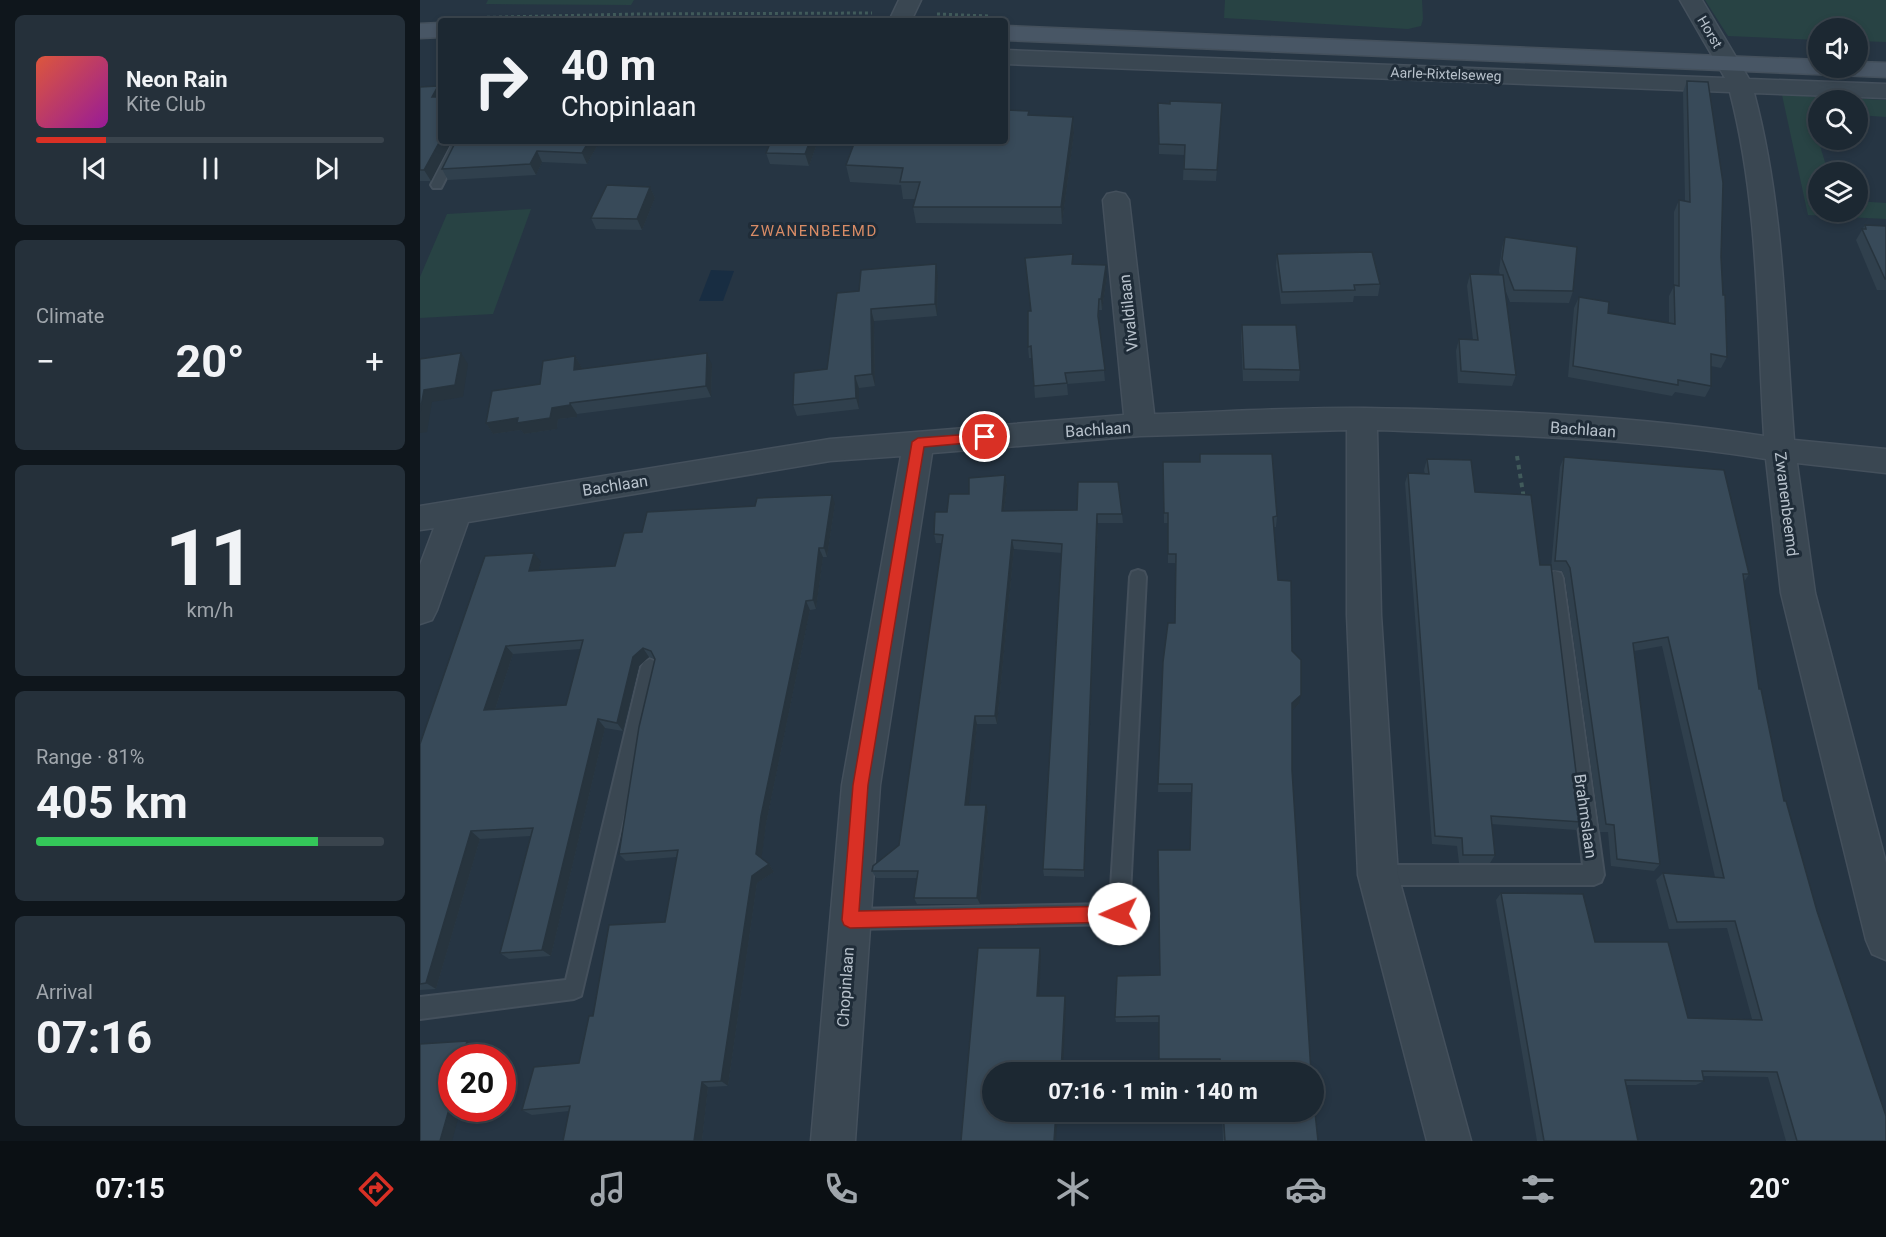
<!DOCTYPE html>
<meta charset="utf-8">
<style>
body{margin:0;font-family:Roboto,sans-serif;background:#25303a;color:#f1f3f6;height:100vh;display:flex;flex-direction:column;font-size:22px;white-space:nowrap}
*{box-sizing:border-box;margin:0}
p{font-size:20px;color:#a0a6ac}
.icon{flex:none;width:33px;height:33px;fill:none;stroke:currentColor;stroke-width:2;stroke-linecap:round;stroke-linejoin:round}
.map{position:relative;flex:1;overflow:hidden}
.sheet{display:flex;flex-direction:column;gap:15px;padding:15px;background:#0f161c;width:420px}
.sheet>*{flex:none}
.hud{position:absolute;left:18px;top:18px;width:570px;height:126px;border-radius:6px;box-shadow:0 3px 9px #0003,0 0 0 2px #3a444d;background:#1c2832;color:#f1f3f6;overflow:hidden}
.buttons{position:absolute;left:1388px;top:18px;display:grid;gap:12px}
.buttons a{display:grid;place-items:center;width:60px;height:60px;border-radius:50%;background:#1c2832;box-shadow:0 3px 9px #0003,0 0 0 2px #3a444d;font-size:30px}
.speed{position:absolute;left:18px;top:1044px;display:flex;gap:12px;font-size:30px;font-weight:700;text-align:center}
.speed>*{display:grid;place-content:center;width:78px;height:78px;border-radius:50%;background:#1c2832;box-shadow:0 3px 9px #0003,0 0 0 2px #3a444d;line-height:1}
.speed .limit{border:9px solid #d22;background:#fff;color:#111}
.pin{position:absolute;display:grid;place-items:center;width:51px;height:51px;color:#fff;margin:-26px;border:3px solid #fff;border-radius:50%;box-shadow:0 2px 6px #0007}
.me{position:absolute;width:66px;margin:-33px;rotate:269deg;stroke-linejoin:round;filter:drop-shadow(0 0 4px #0008)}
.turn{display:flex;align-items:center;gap:21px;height:126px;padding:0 24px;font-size:27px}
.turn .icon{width:78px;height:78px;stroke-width:2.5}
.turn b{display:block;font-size:42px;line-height:51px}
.big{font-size:45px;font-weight:700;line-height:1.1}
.sheet .widget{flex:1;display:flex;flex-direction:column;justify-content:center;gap:9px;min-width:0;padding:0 21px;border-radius:9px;background:#25303a}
.sheet .dial{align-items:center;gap:0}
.dial b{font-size:78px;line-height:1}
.song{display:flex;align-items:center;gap:18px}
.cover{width:72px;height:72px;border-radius:9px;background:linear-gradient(135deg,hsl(10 70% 55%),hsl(300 70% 35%))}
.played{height:6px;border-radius:3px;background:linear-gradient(90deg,#d93025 20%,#3a444d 20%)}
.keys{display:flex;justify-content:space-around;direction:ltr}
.heat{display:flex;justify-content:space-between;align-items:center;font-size:33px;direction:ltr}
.charge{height:9px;border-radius:4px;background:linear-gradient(90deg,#34c759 81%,#3a444d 0)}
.trip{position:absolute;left:562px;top:1062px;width:342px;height:60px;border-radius:30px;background:#1c2832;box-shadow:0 3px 9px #0003,0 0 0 2px #3a444d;font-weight:700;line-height:60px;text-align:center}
.menu{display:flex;height:96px;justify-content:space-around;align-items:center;background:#0b1014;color:#a0a6ac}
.menu .icon{width:42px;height:42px}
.menu .active{color:#d93025}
.menu b{font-size:27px;color:#f1f3f6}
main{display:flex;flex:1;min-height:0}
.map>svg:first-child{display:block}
.green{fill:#284344}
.water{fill:#182d42}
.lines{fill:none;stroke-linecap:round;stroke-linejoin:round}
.lane-casing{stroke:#44505c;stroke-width:4}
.street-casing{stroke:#44505c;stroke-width:3}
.secondary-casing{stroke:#44505c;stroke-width:3}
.path-far1{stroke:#415b5b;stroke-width:3;stroke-dasharray:3 3;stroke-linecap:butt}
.path{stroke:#415b5b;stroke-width:4;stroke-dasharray:4.5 4.5;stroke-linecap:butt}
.lane{fill:#3a4752;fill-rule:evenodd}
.street{fill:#3a4752;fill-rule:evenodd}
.secondary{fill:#485665;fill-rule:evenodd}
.wall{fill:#30404d;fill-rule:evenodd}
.shaded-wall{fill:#27343e}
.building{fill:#384a59;stroke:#27343e;stroke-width:1.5;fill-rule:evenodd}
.route{fill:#d93025;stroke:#8d1f18;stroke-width:1.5}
.labels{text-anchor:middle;stroke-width:6;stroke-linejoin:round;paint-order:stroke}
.far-street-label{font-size:14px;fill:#b8c2cc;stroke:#1f2c38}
.far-neighbourhood-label{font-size:15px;letter-spacing:1.5px;fill:#d98c66;stroke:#1f2c38}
.street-label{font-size:16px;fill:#b8c2cc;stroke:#1f2c38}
</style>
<main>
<section class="sheet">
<div class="widget">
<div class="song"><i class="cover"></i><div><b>Neon Rain</b><p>Kite Club</p></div></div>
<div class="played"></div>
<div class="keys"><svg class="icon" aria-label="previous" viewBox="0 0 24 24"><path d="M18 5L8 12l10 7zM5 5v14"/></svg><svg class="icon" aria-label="pause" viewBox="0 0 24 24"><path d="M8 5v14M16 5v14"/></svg><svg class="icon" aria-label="next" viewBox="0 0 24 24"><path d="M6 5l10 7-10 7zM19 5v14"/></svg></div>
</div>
<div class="widget"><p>Climate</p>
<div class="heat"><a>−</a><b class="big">20°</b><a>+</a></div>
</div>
<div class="widget dial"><b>11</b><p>km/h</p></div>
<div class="widget"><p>Range · 81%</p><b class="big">405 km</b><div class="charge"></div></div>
<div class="widget"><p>Arrival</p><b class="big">07:16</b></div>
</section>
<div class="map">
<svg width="1466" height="1141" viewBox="0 0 1466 1141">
<rect width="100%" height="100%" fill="#263543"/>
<g class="green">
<polygon points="68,0 214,0 211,5 66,4"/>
<polygon points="805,0 1002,0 1003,19 1001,26 988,29 804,18"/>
<polygon points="1285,0 1466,0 1466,42 1437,41 1437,28 1398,28 1398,40 1308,36"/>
<polygon points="1362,95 1466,100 1466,117 1437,115 1437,100 1398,100 1398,113 1390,113 1408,172 1398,172 1398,212 1437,212 1437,201 1466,203 1466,219 1388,215"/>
<polygon points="111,209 73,314 0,318 0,277 27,214"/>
</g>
<polygon class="water" points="291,270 314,271 303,301 279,301"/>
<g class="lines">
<g class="lane-casing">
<g id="lane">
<polygon points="33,141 45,141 21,188 13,188 11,185"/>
<polygon points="718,570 724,572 726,577 709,914 706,921 699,924 430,929 423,926 420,919 423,912 430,909 690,904 710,577 712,572"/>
<polygon points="1135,571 1141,573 1143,578 1184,875 1181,882 1174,885 958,885 951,882 948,875 951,868 958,865 1163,865 1127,578 1129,573"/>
<polygon points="230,659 236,662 239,667 161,996 154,999 0,1019 0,997 146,980 221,667 224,662"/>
</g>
</g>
<g class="street-casing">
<g id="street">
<polygon points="479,0 501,0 491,21 469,21"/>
<path d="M 1260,0 L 1282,0 L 1329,79 L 1466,84 L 1466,98 L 1334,93 C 1364,205 1365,324 1374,440 L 1466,449 L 1466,473 L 1377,463 L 1395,593 L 1466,863 L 1466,960 L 1452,954 L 1446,940 L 1361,593 L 1346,459 C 1217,438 1087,435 957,430 L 961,615 L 978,875 L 1051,1141 L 1007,1141 L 938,875 L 927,615 L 927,430 L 720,436 L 512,453 L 460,785 L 435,1141 L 391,1141 L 422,785 L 481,456 L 410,461 L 48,522 L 17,610 L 12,620 L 0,624 L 0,565 L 14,528 L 0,530 L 0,506 L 410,439 L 704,415 L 683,200 L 687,194 L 696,192 L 705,194 L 709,200 L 734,414 C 803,412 874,407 944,408 C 1077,410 1212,415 1344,436 C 1337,321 1339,204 1310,92 L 585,64 L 585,50 L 1305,78 Z"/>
</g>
</g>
<g class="secondary-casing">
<g id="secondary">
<polygon points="21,23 21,37 0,38 0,24"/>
<polygon points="585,26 1398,60 1398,68 1437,68 1437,62 1466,63 1466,77 585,40"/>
</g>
</g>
<g class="path-far1">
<polyline points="517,14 569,16"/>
<polyline points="37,18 217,14 452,13"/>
</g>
<polyline class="path" points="1097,456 1104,499"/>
<use href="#lane" class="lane"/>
<use href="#street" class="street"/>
<use href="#secondary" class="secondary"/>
</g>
<g class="wall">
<polygon points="1267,81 1301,257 1303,295 1307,357 1301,368 1291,366 1291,386 1285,397 1255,392 1252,396 1148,377 1154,308 1159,297 1188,313 1249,323 1249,296 1254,286 1254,212 1259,200 1265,201 1263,92"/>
<polygon points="0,87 11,181 0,181"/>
<polygon points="738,103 802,103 796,181 763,180 764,155 739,154"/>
<polygon points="610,115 653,117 654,133 642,224 496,223 493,207 495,199 483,199 481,185 430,182 426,165 585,141"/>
<polygon points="36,141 180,141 167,164 122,162 116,175 28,180 22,169"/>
<polygon points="398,141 389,166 350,164 346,153"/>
<polygon points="230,187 235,198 222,230 176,229 171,218"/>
<polygon points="1445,225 1466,226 1466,290 1457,290 1436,240"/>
<polygon points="1085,237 1153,291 1149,303 1090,302 1085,289 1096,375 1092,386 1038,383 1036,351 1039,339 1053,340 1047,286 1050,274 1080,275 1079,271 1082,248"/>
<polygon points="857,254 960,284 958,296 934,296 933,302 861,304 856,266"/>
<polygon points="653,264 687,277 682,310 679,310 679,322 685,381 647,384 648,395 615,398 612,358 609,358 608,347"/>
<polygon points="518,276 517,316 454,321 455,386 439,388 439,409 377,416 373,405 407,369 439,291"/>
<polygon points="822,325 880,370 879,381 823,381 821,336"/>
<polygon points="155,356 162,368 162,370 292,365 291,397 157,414 157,417 138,419 137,429 104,434 101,430 73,434 66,423 120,384"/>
<polygon points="780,454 857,516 856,527 854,527 858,580 872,651 879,704 872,710 872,770 891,1072 800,1072 799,1064 739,1064 739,1022 696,1022 695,1017 740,975 770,850 771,792 738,792 743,662 755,623 755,563 748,563 748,523 744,523 743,462 780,462"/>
<polygon points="1144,457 1329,574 1324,582 1339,689 1364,801 1466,1141 1366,1141 1348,1077 1283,1076 1284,1081 1276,1085 1206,1085 1218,1141 1117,1141 1076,900 1081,893 1175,942 1268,1018 1332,1019 1307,928 1249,929 1236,880 1243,873 1295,877 1242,646 1214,651 1240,864 1234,871 1191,866 1188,832 1180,832 1145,578 1142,571 1131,570 1162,822 1156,830 1071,824 1075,855 1070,863 1039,863 1037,846 1012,844 985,483 988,473 1005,474 1004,470 1007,459 1055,492 1120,565 1131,568 1140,467"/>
<polygon points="585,475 587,485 584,511 702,514 703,523 678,523 664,877 624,876 623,869 642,553 594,549 577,724 557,724 548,805 568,812 560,904 497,904 494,898 497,878 456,878 452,871 479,845 522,543 516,543 514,534 549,494"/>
<path d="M 415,504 L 407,557 L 403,557 L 396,609 L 390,610 L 346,824 L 341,859 L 349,864 L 354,872 L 337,883 L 308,1086 L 288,1087 L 282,1141 L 143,1141 L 149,1111 L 112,1115 L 102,1110 L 159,1063 L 173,1016 L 245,922 L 257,857 L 206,861 L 199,854 L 235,659 L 229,657 L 219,666 L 203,731 L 185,728 L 131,956 L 89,959 L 80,953 L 111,836 L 60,839 L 16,989 L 0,990 L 0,744 L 121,562 L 118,571 L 195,566 L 222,532 ZM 161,649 L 146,705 L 75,710 L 93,654 Z"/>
<polygon points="694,1112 725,1112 725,1123 694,1124"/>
<polygon points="802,1112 894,1112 898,1141 803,1141"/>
</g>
<g class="shaded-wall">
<polygon points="18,86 21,92 21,103 12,97"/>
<polygon points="653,117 654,133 642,224 641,207"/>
<polygon points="21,139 21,141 32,141 11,181 4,170"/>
<polygon points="169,141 180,141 167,164 162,153"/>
<polygon points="390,141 398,141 389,166 385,154"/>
<polygon points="117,151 122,162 116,175 110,164"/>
<polygon points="230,187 235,198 222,230 217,219"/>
<polygon points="516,264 518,276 517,316 515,304"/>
<polygon points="686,265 687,277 682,310 681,299"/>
<polygon points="451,309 454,321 455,386 452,374"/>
<polygon points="41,353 48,364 43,397 12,402 7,432 0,433 0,412 4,390"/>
<polygon points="287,353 292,365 291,397 286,386"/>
<polygon points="155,356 162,368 160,382 154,370"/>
<polygon points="435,376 439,388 439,409 436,398"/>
<polygon points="150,403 157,414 157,417 138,419 137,429 104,434 101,430 73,434 66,423 98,418"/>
<polygon points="585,475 587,485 583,520 582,511"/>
<polygon points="412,495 415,504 407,557 404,548"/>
<polygon points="677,514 678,523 664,877 664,870"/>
<polygon points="592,540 594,549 577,724 575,716"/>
<polygon points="399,548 403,557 396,609 393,600"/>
<polygon points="114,553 121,562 116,580 109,571"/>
<polygon points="386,601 390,610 346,824 341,862 336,854 341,816"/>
<polygon points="86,646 93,654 72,719 64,710"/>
<polygon points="223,648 229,657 219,666 203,731 197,723 213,657"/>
<polygon points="881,695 879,704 870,712 872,703"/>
<polygon points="555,716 557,724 548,812 545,805"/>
<polygon points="178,719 185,728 131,956 122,950"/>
<polygon points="566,805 568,812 560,904 557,898"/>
<polygon points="51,831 60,839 16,989 6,983"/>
<polygon points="349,864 354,872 337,883 308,1086 301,1081 332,876"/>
<polygon points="620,948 621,955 619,1003 617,996"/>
<polygon points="645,996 646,1003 643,1072 641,1072"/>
<polygon points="47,1041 58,1046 55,1058 43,1058"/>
<polygon points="282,1082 288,1087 282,1141 274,1141"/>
<polygon points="32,1099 32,1108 41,1108 32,1141 20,1141"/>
<polygon points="636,1112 638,1112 636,1141 634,1141"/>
</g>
<g class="building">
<polygon points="1267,81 1288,82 1303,183 1301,257 1303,295 1305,295 1307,357 1291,354 1291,386 1258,380 1258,385 1153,366 1159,297 1189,302 1188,313 1255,324 1254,285 1259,286 1259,200 1270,202"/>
<polygon points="18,86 12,97 21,97 21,139 4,170 0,170 0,87"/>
<polygon points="750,101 802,103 797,170 764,169 765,145 739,144 738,103 750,104"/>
<polygon points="585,110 609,111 608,115 653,117 641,207 493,207 500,182 480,182 483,168 426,165 435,141 585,141"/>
<polygon points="36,141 169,141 162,153 117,151 110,164 22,169"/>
<polygon points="351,141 390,141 385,154 346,153"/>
<polygon points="187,185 230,187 217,219 171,218"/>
<polygon points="1445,225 1466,226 1466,279 1465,279 1442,229 1446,229"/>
<polygon points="1085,237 1157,247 1153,291 1094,290 1082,259"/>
<polygon points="952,252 960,284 934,285 935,290 862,292 857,254"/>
<polygon points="653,254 652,264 686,265 681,299 679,299 678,316 685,370 645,373 647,383 614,386 611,346 608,347 608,311 611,311 605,258"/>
<polygon points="516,264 515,304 451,309 452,374 435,376 436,398 373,405 374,373 407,369 417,293 439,291 441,270"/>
<polygon points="1050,274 1083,275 1096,375 1041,371 1039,339 1058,340"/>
<polygon points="822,325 876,325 880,370 824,369"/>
<polygon points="41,353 35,385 4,390 0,412 0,359"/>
<polygon points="287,353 286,386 150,403 150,405 132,408 130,418 97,423 98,418 66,423 72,391 120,384 123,361 155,356 154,370"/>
<polygon points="780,454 852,454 857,516 853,517 858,580 871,581 872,651 881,660 881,695 872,703 872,770 891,1072 801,1072 800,1059 739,1059 739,1016 695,1017 697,976 740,975 738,850 770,850 772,784 738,784 743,662 748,623 755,623 756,554 748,554 748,513 744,513 743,462 780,462"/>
<polygon points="1144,457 1304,470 1329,574 1323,574 1339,689 1341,689 1364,801 1366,801 1397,911 1466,1116 1466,1141 1377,1141 1357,1072 1282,1071 1284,1081 1205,1080 1218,1141 1124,1141 1081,893 1163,894 1175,942 1248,942 1268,1018 1342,1020 1315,921 1257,922 1243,873 1304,878 1248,637 1213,643 1240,864 1197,859 1194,825 1186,824 1150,568 1146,561 1135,561"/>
<polygon points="1007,459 1051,460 1055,492 1111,495 1120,565 1131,565 1162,822 1071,816 1075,855 1043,855 1042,838 1015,836 988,473 1009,474"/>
<polygon points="585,475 582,511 657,510 658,482 698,482 702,514 677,514 664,870 623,869 642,544 592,540 575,716 555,716 545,805 566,805 557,898 494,898 498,871 452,871 453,866 479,845 523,535 514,534 515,512 527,512 529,494 549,494 549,478"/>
<path d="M 412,495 L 404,548 L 399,548 L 393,600 L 386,601 L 341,816 L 336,854 L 349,864 L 332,876 L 301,1081 L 282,1082 L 274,1141 L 143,1141 L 150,1106 L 102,1110 L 114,1067 L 159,1063 L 169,1016 L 173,1016 L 189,925 L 245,922 L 258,850 L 199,854 L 219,727 L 235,659 L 231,651 L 223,648 L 213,657 L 197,723 L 178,719 L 122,950 L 80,953 L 113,828 L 51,831 L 6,983 L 0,984 L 0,744 L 65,556 L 114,553 L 109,571 L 195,566 L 204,533 L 222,532 L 227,512 L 335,506 L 337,498 ZM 163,640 L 146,705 L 64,710 L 86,646 Z"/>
<polygon points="558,948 620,948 617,996 645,996 641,1072 573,1072 573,1112 636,1112 634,1141 541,1141"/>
<polygon points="47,1041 43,1058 32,1058 32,1099 20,1141 0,1141 0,1044"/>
<polygon points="894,1103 898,1141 805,1141 803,1112 894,1112"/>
<polygon points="694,1112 725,1112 725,1120 694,1121"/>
</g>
<polygon class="route" points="565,433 569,434 571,437 569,441 504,447 448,785 439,911 699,906 705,908 707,914 705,920 699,922 430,928 424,925 422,920 433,785 492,442 498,438"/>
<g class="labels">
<g class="far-street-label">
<text transform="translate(1290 32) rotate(59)" y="5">Horst</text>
<text transform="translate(1026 74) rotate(2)" y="5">Aarle-Rixtelseweg</text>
</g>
<g class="far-neighbourhood-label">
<text x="394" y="236">ZWANENBEEMD</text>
</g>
<g class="street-label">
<text transform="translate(708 313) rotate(-96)" y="6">Vivaldilaan</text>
<text transform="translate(678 429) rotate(-4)" y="6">Bachlaan</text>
<text transform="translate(1163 429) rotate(4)" y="6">Bachlaan</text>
<text transform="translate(195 485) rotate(-9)" y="6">Bachlaan</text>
<text transform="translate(1367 504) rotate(83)" y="6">Zwanenbeemd</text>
<text transform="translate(1166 816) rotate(82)" y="6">Brahmslaan</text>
<text transform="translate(425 987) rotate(-86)" y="6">Chopinlaan</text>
</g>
</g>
</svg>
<div class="buttons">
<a><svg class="icon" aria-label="sound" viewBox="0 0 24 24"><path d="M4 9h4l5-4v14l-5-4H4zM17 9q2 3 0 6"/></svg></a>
<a><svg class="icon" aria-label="search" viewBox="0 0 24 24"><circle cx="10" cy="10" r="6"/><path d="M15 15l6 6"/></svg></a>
<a><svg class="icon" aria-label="layers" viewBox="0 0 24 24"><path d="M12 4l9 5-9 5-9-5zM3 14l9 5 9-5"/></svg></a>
</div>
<div class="speed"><div class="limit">20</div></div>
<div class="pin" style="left:565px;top:437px;background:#d93025"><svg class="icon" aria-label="arrive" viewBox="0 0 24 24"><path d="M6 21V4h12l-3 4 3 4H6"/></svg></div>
<svg class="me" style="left:699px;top:914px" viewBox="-20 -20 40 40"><circle r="19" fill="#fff"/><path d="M0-13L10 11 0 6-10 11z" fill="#d93025"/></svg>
<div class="trip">07:16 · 1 min · 140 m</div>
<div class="hud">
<div class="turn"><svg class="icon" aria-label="right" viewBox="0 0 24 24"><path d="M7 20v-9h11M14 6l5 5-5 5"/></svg><div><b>40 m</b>Chopinlaan</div></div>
</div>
</div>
</main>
<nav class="menu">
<b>07:15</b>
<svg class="icon active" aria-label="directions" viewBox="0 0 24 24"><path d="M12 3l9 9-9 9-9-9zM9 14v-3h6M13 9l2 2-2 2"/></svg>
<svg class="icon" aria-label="music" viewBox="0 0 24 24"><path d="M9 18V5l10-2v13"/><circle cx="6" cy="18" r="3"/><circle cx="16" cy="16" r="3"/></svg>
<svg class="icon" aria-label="phone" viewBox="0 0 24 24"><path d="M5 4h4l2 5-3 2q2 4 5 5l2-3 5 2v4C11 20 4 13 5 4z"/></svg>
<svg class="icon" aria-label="climate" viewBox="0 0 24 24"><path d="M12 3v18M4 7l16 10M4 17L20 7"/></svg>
<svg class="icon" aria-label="car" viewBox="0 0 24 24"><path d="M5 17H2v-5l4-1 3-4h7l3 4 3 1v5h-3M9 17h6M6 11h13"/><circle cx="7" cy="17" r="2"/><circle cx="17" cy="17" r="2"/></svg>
<svg class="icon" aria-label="filters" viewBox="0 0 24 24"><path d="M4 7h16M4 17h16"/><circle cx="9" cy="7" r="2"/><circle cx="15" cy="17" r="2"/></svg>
<b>20°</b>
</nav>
